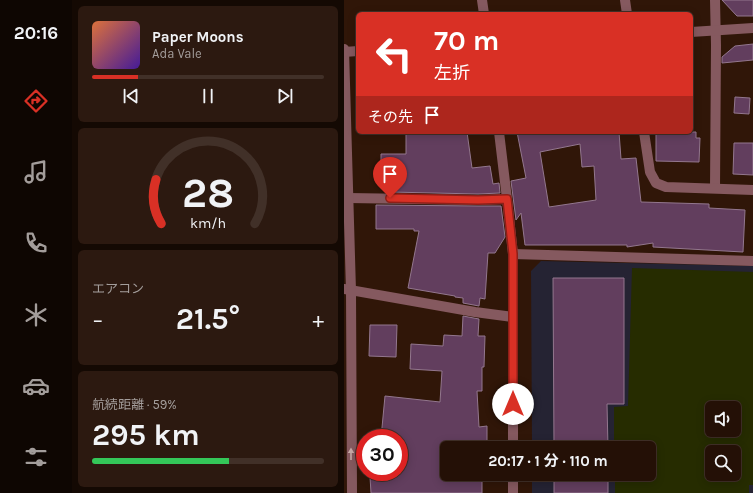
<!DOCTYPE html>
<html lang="ja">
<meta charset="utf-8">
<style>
body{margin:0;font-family:Karla,"Noto Sans JP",sans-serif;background:#2c1910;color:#f1f3f6;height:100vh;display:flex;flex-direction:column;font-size:15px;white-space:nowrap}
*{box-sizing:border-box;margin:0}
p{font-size:13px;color:#a39d9b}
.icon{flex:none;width:22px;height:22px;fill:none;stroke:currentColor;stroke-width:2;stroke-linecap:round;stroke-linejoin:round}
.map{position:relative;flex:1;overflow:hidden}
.details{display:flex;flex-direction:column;gap:6px;padding:6px;background:#140903;width:272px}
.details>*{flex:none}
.top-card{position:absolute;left:12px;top:12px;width:337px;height:122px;border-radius:6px;box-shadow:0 2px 10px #0003,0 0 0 1px #413028;background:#d93025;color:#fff;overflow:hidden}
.fabs{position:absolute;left:361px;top:401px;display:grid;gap:8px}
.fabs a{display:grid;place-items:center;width:36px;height:36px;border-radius:6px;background:#241006;box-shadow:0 2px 10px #0003,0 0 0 1px #413028;font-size:20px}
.speed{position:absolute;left:12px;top:429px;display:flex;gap:8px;font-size:20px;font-weight:700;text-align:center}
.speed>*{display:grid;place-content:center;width:52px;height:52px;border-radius:50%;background:#241006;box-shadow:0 2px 10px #0003,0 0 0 1px #413028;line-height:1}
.speed .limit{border:6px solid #d22;background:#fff;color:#111}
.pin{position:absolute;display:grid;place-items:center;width:34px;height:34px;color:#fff;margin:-41px -17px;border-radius:50% 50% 50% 0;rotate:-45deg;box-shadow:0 0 4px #0007}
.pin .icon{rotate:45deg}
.me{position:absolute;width:44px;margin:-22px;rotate:0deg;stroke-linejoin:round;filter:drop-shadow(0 0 3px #0008)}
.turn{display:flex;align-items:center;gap:14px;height:84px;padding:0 12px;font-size:18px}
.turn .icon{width:52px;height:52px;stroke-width:2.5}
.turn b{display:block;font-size:28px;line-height:34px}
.then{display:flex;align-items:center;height:38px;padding:0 12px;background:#0003;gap:8px;font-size:15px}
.big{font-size:30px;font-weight:700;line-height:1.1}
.details .card{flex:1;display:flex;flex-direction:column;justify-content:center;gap:6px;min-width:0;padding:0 14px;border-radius:6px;background:#2c1910}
.details .dial{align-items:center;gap:0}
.dial svg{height:104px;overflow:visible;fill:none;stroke:#413028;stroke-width:7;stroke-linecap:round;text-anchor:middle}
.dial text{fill:#f1f3f6;stroke:none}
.song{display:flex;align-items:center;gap:12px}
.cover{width:48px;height:48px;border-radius:6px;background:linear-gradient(135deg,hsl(20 70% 55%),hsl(260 70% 35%))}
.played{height:4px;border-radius:2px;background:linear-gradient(90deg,#d93025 20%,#413028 20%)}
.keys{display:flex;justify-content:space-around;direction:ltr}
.heat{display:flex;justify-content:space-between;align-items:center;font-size:22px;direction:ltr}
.charge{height:6px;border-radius:3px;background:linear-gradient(90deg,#34c759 59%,#413028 0)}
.trip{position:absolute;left:96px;top:441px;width:216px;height:40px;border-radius:6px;background:#241006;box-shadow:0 2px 10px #0003,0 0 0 1px #413028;font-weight:700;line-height:40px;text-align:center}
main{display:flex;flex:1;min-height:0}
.dock{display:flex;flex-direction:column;width:72px;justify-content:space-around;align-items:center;background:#0e0602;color:#a39d9b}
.dock .icon{width:28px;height:28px}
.dock .current{color:#d93025}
.dock b{font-size:18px;color:#f1f3f6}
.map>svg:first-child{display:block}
.education{fill:#252333;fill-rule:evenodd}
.green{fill:#262c00;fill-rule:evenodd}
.building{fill:#623e5e;stroke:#93778e;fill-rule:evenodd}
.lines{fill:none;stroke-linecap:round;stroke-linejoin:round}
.service{stroke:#85595f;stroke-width:10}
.minor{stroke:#85595f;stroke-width:10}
.tertiary{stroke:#85595f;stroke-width:10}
.oneway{fill:#c8aba8}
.route-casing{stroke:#8d1f18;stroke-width:10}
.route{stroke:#d93025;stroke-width:7}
</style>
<main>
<nav class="dock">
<b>20:16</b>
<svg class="icon current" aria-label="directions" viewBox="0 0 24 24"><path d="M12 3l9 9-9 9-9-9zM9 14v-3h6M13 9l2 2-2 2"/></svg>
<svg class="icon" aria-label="music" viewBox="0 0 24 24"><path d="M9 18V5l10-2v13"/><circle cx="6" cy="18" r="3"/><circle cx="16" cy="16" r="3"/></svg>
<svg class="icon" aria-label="phone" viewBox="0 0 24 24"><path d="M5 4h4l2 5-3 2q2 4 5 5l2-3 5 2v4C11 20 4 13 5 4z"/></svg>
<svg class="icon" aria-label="climate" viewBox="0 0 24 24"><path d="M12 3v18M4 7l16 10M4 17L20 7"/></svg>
<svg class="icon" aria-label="car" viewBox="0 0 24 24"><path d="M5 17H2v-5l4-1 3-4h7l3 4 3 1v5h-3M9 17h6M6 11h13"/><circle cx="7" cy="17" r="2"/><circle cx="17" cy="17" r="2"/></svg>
<svg class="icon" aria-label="filters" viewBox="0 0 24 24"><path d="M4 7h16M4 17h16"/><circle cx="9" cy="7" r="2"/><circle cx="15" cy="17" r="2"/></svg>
</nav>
<section class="details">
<div class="card">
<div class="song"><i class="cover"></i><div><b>Paper Moons</b><p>Ada Vale</p></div></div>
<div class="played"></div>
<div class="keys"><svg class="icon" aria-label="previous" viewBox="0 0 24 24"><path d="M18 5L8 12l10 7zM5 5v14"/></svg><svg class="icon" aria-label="pause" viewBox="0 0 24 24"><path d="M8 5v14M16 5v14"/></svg><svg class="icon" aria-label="next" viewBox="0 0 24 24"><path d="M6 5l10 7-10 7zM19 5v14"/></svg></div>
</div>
<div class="card dial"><svg viewBox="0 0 100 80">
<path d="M14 69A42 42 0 1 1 86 69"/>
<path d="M14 69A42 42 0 0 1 10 35" stroke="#d93025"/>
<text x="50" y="56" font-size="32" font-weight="700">28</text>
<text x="50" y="72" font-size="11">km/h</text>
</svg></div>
<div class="card"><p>エアコン</p>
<div class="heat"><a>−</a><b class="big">21.5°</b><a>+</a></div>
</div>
<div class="card"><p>航続距離 · 59%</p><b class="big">295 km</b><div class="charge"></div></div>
</section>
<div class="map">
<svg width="409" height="493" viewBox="0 0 409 493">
<rect width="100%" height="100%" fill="#301608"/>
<path class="education" d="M 197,261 L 409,266 L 409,493 L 188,493 L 188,474 L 305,474 L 305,448 L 188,448 L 187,271 ZM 368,408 L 390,408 L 390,430 L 368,430 ZM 368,452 L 390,452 L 390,474 L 368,474 Z"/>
<path class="green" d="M 288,268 L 409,272 L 409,485 L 405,485 L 405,493 L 271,493 L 271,474 L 305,474 L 305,448 L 270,448 L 270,407 L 284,406 ZM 368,408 L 390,408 L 390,430 L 368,430 ZM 368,452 L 390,452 L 390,474 L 368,474 Z"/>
<g class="building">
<polygon points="378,0 409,0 409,16 393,16"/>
<polygon points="409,44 409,60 378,63 378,57 391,46"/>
<polygon points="391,97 406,98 405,114 390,113"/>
<polygon points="62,132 123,132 128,168 146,166 149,184 155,183 156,193 134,194 46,192 45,170 37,170 37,154 62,154"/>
<path d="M 173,132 L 275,132 L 277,159 L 292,158 L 297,202 L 365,204 L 365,208 L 401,210 L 399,252 L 309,247 L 309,243 L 283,247 L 283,245 L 181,245 L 177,213 L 172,220 L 167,181 L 182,178 ZM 236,144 L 238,167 L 250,166 L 252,200 L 205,207 L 196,152 Z"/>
<polygon points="312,132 352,132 352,138 356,138 355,162 312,161"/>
<polygon points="390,143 409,143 409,175 389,174"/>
<polygon points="32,205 134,206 157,206 161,237 151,253 144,253 141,299 136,298 135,306 119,303 119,298 111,297 111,296 64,288 75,231 70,231 70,229 32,229"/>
<polygon points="209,278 280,278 280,404 263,404 264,448 210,448"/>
<polygon points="119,316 135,319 134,336 141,336 140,367 138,367 138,391 133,391 135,427 143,426 143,446 102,446 102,477 138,476 138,493 27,493 26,477 39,477 39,472 55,472 55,438 37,438 41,396 96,402 98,371 66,369 67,344 99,346 100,335 118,336"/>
<polygon points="26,325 53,325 52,357 25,356"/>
<rect x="210" y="474" width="54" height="19"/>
</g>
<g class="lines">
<polyline class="service" points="4,198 134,200 163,199"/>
<g class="minor">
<polyline points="138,0 140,14"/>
<polyline points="281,0 283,14"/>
<polyline points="371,0 372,45 371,188"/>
<polyline points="155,132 163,199 169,254 169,448"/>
<polyline points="300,132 306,172 312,183 322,187 409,190"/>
<polyline points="169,254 409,261"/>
<polyline points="0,289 131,312 169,317"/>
<polyline points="169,474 169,493"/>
</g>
<g class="tertiary">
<polyline points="347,32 409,28"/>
<polyline points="0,49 7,291 8,493"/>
<polyline points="0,52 14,51"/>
</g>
</g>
<defs><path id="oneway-solid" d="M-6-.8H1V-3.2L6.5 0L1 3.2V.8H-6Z"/></defs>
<use class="oneway" href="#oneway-solid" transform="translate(7 454) rotate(-90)"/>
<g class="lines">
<g class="route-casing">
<polyline id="route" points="46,198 134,200 163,199 169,254 169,404"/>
</g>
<use href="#route" class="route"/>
</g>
</svg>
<div class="fabs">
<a><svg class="icon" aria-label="sound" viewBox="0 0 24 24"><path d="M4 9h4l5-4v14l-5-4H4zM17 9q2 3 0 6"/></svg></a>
<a><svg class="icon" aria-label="search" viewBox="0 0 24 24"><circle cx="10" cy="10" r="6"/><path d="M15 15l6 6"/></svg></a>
</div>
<div class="speed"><div class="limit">30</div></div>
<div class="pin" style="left:46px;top:198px;background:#d93025"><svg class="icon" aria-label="arrive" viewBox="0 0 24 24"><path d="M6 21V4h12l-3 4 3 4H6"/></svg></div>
<svg class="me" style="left:169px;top:404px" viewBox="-20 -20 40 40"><circle r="19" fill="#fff"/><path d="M0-13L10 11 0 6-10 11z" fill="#d93025"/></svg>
<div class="trip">20:17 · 1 分 · 110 m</div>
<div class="top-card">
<div class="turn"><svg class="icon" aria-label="left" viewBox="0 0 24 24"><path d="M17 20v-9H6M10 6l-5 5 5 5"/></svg><div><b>70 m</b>左折</div></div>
<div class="then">その先<svg class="icon" aria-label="arrive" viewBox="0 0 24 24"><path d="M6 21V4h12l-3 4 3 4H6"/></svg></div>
</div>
</div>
</main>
